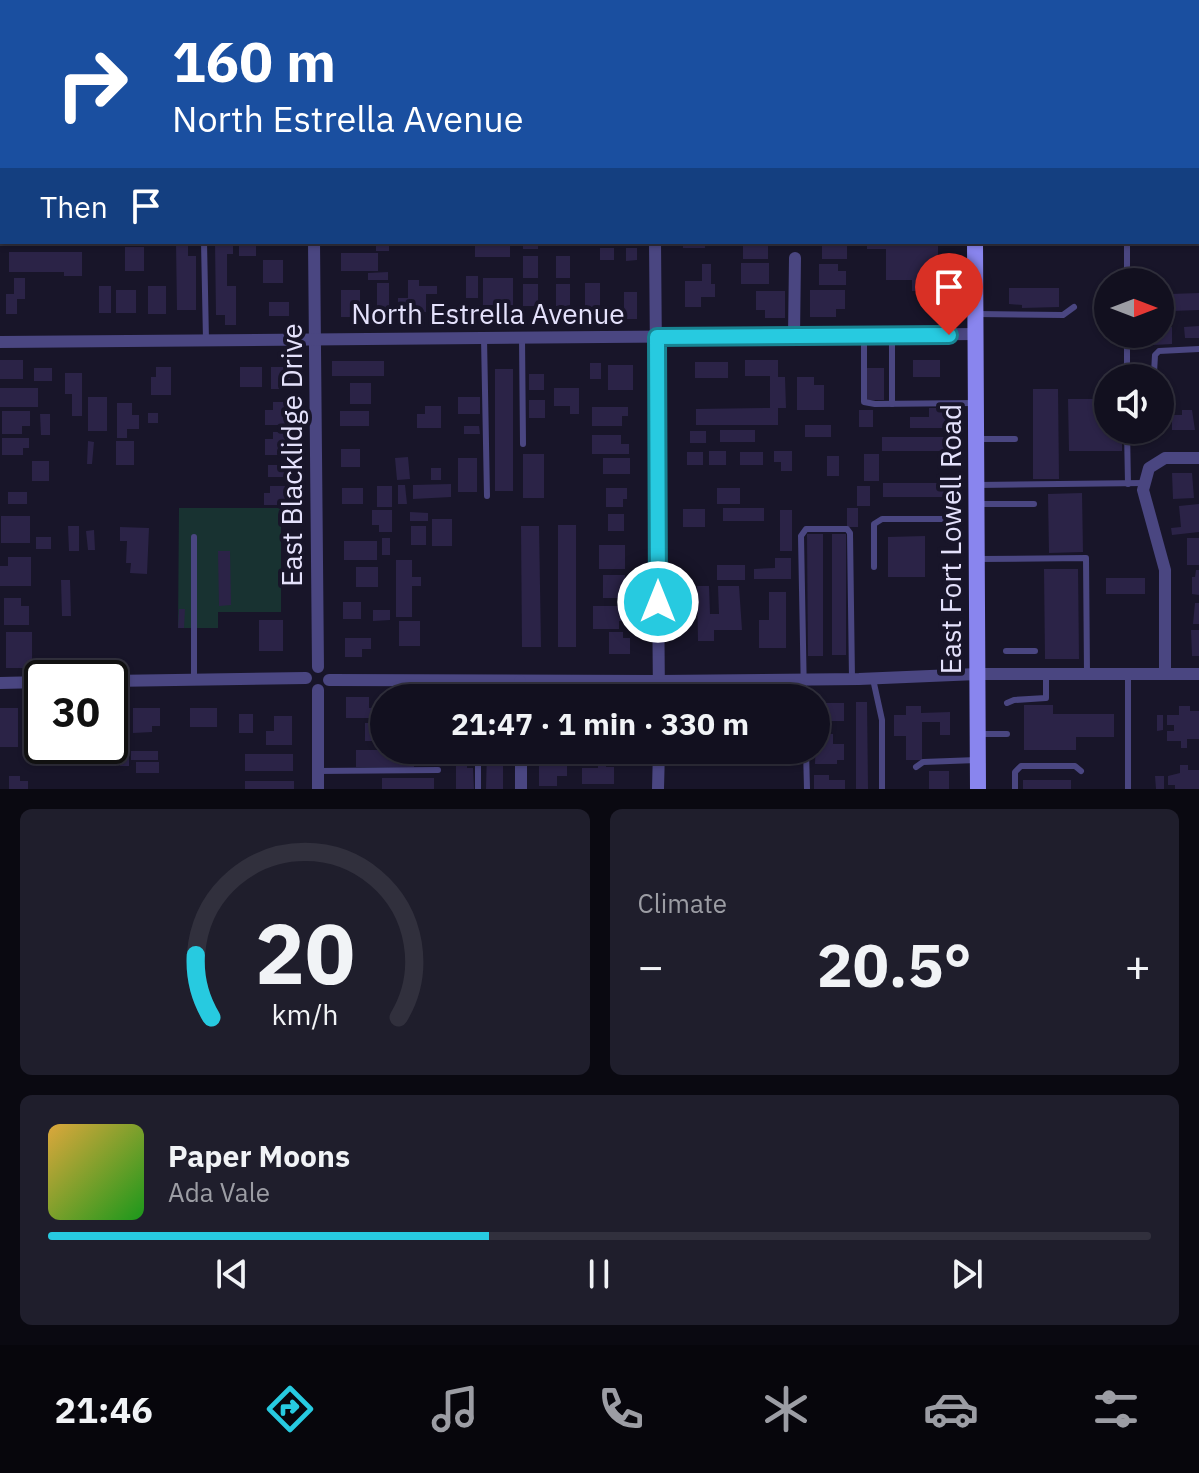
<!DOCTYPE html>
<meta charset="utf-8">
<style>
body{margin:0;font-family:"IBM Plex Sans",sans-serif;background:#1f1e2c;color:#f1f3f6;height:100vh;display:flex;flex-direction:column;font-size:30px;white-space:nowrap}
*{box-sizing:border-box;margin:0}
p{font-size:26px;color:#9c9da4}
.icon{flex:none;width:44px;height:44px;fill:none;stroke:currentColor;stroke-width:2;stroke-linecap:round;stroke-linejoin:round}
.map{position:relative;height:789px;overflow:hidden}
.drawer{display:flex;flex-direction:column;gap:20px;padding:20px;background:#0a0911;flex:1}
.drawer>*{flex:none}
.hud{position:absolute;left:0px;top:0px;width:1200px;height:244px;box-shadow:0 2px 6px #0004,0 0 0 2px #31303d;background:#1a4fa0;color:#fff;overflow:hidden}
.needle{width:52px;rotate:90deg}
.controls{position:absolute;left:1094px;top:268px;display:grid;gap:16px}
.controls a{display:grid;place-items:center;width:80px;height:80px;border-radius:50%;background:#12101f;box-shadow:0 2px 6px #0004,0 0 0 2px #31303d;font-size:40px}
.speed{position:absolute;left:24px;top:660px;display:flex;gap:16px;font-size:40px;font-weight:700;text-align:center}
.speed>*{display:grid;place-content:center;width:104px;height:104px;border-radius:50%;background:#12101f;box-shadow:0 2px 6px #0004,0 0 0 2px #31303d;line-height:1}
.speed .limit{border:4px solid #111;border-radius:12px;background:#fff;color:#111}
.pin{position:absolute;display:grid;place-items:center;width:68px;height:68px;color:#fff;margin:-82px -34px;border-radius:50% 50% 50% 0;rotate:-45deg;box-shadow:0 0 8px #0007}
.pin .icon{rotate:45deg}
.me{position:absolute;width:88px;margin:-44px;rotate:0deg;stroke-linejoin:round;filter:drop-shadow(0 0 6px #0008)}
.turn{display:flex;align-items:center;gap:28px;height:168px;padding:0 40px;font-size:36px}
.turn .icon{width:104px;height:104px;stroke-width:2.5}
.turn b{display:block;font-size:56px;line-height:68px}
.then{display:flex;align-items:center;height:76px;padding:0 40px;background:#0003;gap:16px;font-size:30px}
.big{font-size:60px;font-weight:700;line-height:1.1}
.drawer .card{flex:1;display:flex;flex-direction:column;justify-content:center;gap:12px;min-width:0;padding:0 28px;border-radius:12px;background:#1f1e2c}
.drawer .dial{align-items:center;gap:0}
.dial svg{height:208px;overflow:visible;fill:none;stroke:#31303d;stroke-width:7;stroke-linecap:round;text-anchor:middle}
.dial text{fill:#f1f3f6;stroke:none}
.song{display:flex;align-items:center;gap:24px}
.cover{width:96px;height:96px;border-radius:12px;background:linear-gradient(135deg,hsl(40 70% 55%),hsl(120 70% 35%))}
.played{height:8px;border-radius:4px;background:linear-gradient(90deg,#27cae0 40%,#31303d 40%)}
.keys{display:flex;justify-content:space-around;direction:ltr}
.heat{display:flex;justify-content:space-between;align-items:center;font-size:44px;direction:ltr}
.drawer .tiles{flex:1;display:grid;gap:20px;grid-template-columns:1fr 1fr}
.card:last-child{grid-column:span 2}
.trip{position:absolute;left:370px;top:684px;width:460px;height:80px;border-radius:40px;background:#12101f;box-shadow:0 2px 6px #0004,0 0 0 2px #31303d;font-weight:700;line-height:80px;text-align:center}
.dock{display:flex;height:128px;justify-content:space-around;align-items:center;background:#07060c;color:#9c9da4}
.dock .icon{width:56px;height:56px}
.dock .active{color:#27cae0}
.dock b{font-size:36px;color:#f1f3f6}
.map>svg:first-child{display:block}
.green{fill:#183231}
.building{fill:#2b2347}
.lines{fill:none;stroke-linecap:round;stroke-linejoin:round}
.service{stroke:#4a4681;stroke-width:6}
.minor{stroke:#4a4681;stroke-width:12}
.secondary{stroke:#8985ee;stroke-width:16}
.route-casing{stroke:#198392;stroke-width:20}
.route{stroke:#27cae0;stroke-width:14}
.labels{text-anchor:middle;stroke-width:8;stroke-linejoin:round;paint-order:stroke}
.street-label{font-size:28px;fill:#e4e1fb;stroke:#181529}
</style>
<div class="map">
<svg width="1199" height="789" viewBox="0 0 1199 789">
<rect width="100%" height="100%" fill="#181529"/>
<polygon class="green" points="179,508 281,508 281,612 218,612 218,628 178,628"/>
<g class="building">
<polygon points="176,242 188,242 188,256 196,256 196,310 177,310"/>
<polygon points="215,242 233,242 233,254 227,254 227,286 236,286 236,325 225,325 225,315 216,315"/>
<rect x="239" y="242" width="17" height="14"/>
<rect x="376" y="242" width="13" height="9"/>
<rect x="475" y="242" width="35" height="15"/>
<rect x="523" y="242" width="15" height="7"/>
<rect x="683" y="242" width="22" height="6"/>
<rect x="743" y="242" width="25" height="17"/>
<rect x="822" y="242" width="25" height="17"/>
<polygon points="867,242 938,242 938,291 912,291 912,280 886,280 886,249 867,249"/>
<rect x="125" y="247" width="19" height="24"/>
<rect x="600" y="248" width="14" height="12"/>
<polygon points="626,248 637,248 637,260 626,261"/>
<polygon points="9,252 82,252 82,276 64,276 64,272 9,272"/>
<rect x="341" y="253" width="37" height="18"/>
<rect x="523" y="256" width="15" height="22"/>
<rect x="556" y="256" width="14" height="22"/>
<rect x="263" y="260" width="20" height="23"/>
<rect x="741" y="263" width="28" height="21"/>
<polygon points="702,264 711,264 711,284 715,284 715,297 701,297 701,307 685,307 685,281 702,281"/>
<polygon points="819,264 838,264 838,271 846,271 846,285 819,285"/>
<polygon points="388,272 388,280 368,280 368,273"/>
<rect x="466" y="276" width="12" height="22"/>
<polygon points="14,278 25,278 25,299 17,299 17,314 6,314 6,294 14,294"/>
<rect x="483" y="278" width="30" height="27"/>
<polygon points="408,280 419,280 419,286 437,286 437,294 426,294 426,312 398,312 398,298 408,298"/>
<rect x="377" y="283" width="12" height="33"/>
<rect x="585" y="283" width="15" height="24"/>
<rect x="523" y="284" width="15" height="22"/>
<rect x="556" y="284" width="14" height="22"/>
<rect x="99" y="286" width="12" height="27"/>
<rect x="148" y="286" width="18" height="28"/>
<polygon points="1009,288 1059,288 1059,307 1022,308 1022,305 1009,304"/>
<rect x="116" y="290" width="20" height="23"/>
<rect x="341" y="290" width="19" height="27"/>
<polygon points="810,290 845,290 845,309 836,309 836,317 810,317"/>
<polygon points="756,291 785,291 785,318 765,318 765,310 756,310"/>
<rect x="624" y="292" width="13" height="27"/>
<polygon points="1199,293 1199,310 1171,311 1170,294"/>
<rect x="433" y="301" width="13" height="11"/>
<rect x="269" y="302" width="20" height="14"/>
<polygon points="1199,326 1199,338 1185,338 1184,327"/>
<polygon points="1160,327 1172,327 1172,344 1135,346 1135,334 1160,334"/>
<rect x="0" y="360" width="23" height="19"/>
<polygon points="745,360 778,360 778,377 785,377 786,408 778,408 778,425 696,425 696,409 770,408 770,376 745,376"/>
<rect x="913" y="360" width="27" height="17"/>
<rect x="332" y="361" width="52" height="15"/>
<rect x="695" y="362" width="33" height="16"/>
<rect x="590" y="363" width="11" height="16"/>
<rect x="608" y="365" width="25" height="25"/>
<polygon points="156,367 171,367 171,395 151,395 151,377 156,377"/>
<rect x="240" y="367" width="22" height="20"/>
<rect x="271" y="367" width="19" height="22"/>
<rect x="34" y="368" width="18" height="13"/>
<rect x="866" y="368" width="18" height="32"/>
<rect x="495" y="369" width="18" height="122"/>
<polygon points="65,373 82,373 82,416 72,416 72,394 65,394"/>
<rect x="529" y="374" width="15" height="16"/>
<polygon points="797,377 814,377 814,385 824,385 824,410 797,410"/>
<rect x="350" y="383" width="21" height="21"/>
<rect x="0" y="388" width="38" height="19"/>
<polygon points="554,388 579,388 579,414 570,414 570,406 554,406"/>
<polygon points="1033,389 1058,389 1059,479 1033,479"/>
<rect x="88" y="397" width="19" height="34"/>
<rect x="458" y="397" width="22" height="17"/>
<polygon points="1068,399 1108,399 1108,430 1122,430 1122,451 1069,451"/>
<rect x="529" y="400" width="16" height="18"/>
<polygon points="273,402 289,402 289,425 265,425 265,410 273,410"/>
<polygon points="117,403 132,403 132,415 139,415 139,429 127,429 127,438 117,438"/>
<polygon points="425,406 441,406 441,428 417,428 417,414 425,414"/>
<polygon points="592,407 628,407 628,416 622,416 622,426 592,426"/>
<polygon points="929,408 955,408 955,428 910,428 910,417 929,417"/>
<rect x="859" y="410" width="14" height="17"/>
<polygon points="1182,410 1192,410 1195,430 1172,430 1172,415 1182,415"/>
<polygon points="2,411 30,411 30,426 22,426 22,434 2,434"/>
<rect x="340" y="411" width="29" height="15"/>
<rect x="148" y="413" width="10" height="10"/>
<polygon points="40,414 50,414 50,435 41,435"/>
<rect x="805" y="425" width="26" height="12"/>
<polygon points="464,426 479,426 480,434 464,434"/>
<rect x="720" y="430" width="35" height="12"/>
<rect x="690" y="431" width="16" height="12"/>
<polygon points="273,432 289,432 289,455 265,455 265,439 273,439"/>
<polygon points="592,435 621,435 621,444 629,444 629,454 592,454"/>
<rect x="882" y="437" width="67" height="14"/>
<polygon points="2,438 29,438 29,448 23,448 23,455 2,455"/>
<polygon points="88,441 94,442 92,464 87,464"/>
<rect x="116" y="441" width="18" height="24"/>
<rect x="341" y="449" width="19" height="18"/>
<rect x="709" y="451" width="17" height="14"/>
<polygon points="774,451 792,451 792,471 781,471 781,462 774,462"/>
<rect x="687" y="452" width="16" height="13"/>
<rect x="740" y="452" width="23" height="13"/>
<rect x="523" y="454" width="21" height="44"/>
<rect x="864" y="454" width="15" height="27"/>
<rect x="827" y="456" width="12" height="20"/>
<polygon points="408,457 410,479 397,480 395,458"/>
<rect x="458" y="458" width="19" height="34"/>
<rect x="603" y="458" width="27" height="16"/>
<rect x="32" y="461" width="17" height="20"/>
<rect x="268" y="465" width="20" height="12"/>
<rect x="431" y="468" width="10" height="12"/>
<polygon points="1172,473 1192,473 1194,498 1173,499"/>
<rect x="883" y="483" width="66" height="14"/>
<polygon points="451,484 451,497 413,499 413,485"/>
<polygon points="398,485 405,485 407,504 398,504"/>
<polygon points="270,486 288,486 288,505 264,505 264,493 270,493"/>
<rect x="377" y="486" width="15" height="21"/>
<rect x="857" y="486" width="13" height="20"/>
<rect x="342" y="488" width="21" height="16"/>
<polygon points="606,488 627,488 627,499 623,499 623,507 606,507"/>
<rect x="717" y="488" width="23" height="16"/>
<rect x="8" y="492" width="19" height="12"/>
<polygon points="1082,493 1083,552 1049,553 1048,494"/>
<polygon points="1199,504 1199,532 1172,535 1171,528 1181,527 1179,506"/>
<rect x="723" y="508" width="41" height="13"/>
<rect x="847" y="508" width="11" height="19"/>
<rect x="683" y="509" width="22" height="18"/>
<polygon points="372,510 392,510 392,532 379,532 379,525 372,525"/>
<rect x="780" y="510" width="12" height="41"/>
<polygon points="410,512 428,513 428,521 410,521"/>
<rect x="608" y="514" width="16" height="17"/>
<rect x="1" y="516" width="29" height="27"/>
<rect x="432" y="519" width="20" height="27"/>
<rect x="558" y="525" width="18" height="122"/>
<polygon points="68,526 79,526 79,551 69,551"/>
<rect x="411" y="526" width="15" height="19"/>
<polygon points="521,526 539,526 541,647 522,647"/>
<polygon points="120,527 149,528 147,574 130,573 131,563 126,563 127,541 120,541"/>
<polygon points="94,530 95,550 88,550 86,531"/>
<polygon points="807,534 823,534 823,656 808,656"/>
<rect x="832" y="534" width="14" height="121"/>
<polygon points="925,536 925,577 888,577 888,537"/>
<rect x="36" y="537" width="15" height="12"/>
<rect x="382" y="538" width="8" height="17"/>
<rect x="1187" y="538" width="12" height="27"/>
<rect x="344" y="541" width="33" height="19"/>
<rect x="599" y="545" width="26" height="24"/>
<polygon points="218,551 230,551 231,605 219,606"/>
<polygon points="8,557 31,557 31,586 0,586 0,566 8,566"/>
<polygon points="775,558 791,558 791,579 754,579 754,569 775,568"/>
<polygon points="396,560 412,560 412,577 421,577 421,586 412,586 412,617 396,617"/>
<rect x="717" y="565" width="28" height="15"/>
<rect x="356" y="567" width="22" height="20"/>
<polygon points="1044,569 1078,569 1079,659 1045,659"/>
<polygon points="1196,570 1199,570 1199,595 1192,594 1192,577 1195,577"/>
<polygon points="603,575 625,575 625,591 618,591 618,598 603,598"/>
<rect x="1106" y="578" width="39" height="16"/>
<polygon points="61,580 70,580 71,616 62,616"/>
<polygon points="697,586 709,586 710,614 719,614 718,586 739,586 742,630 714,630 714,641 698,641"/>
<polygon points="769,592 786,592 786,648 759,648 759,620 769,620"/>
<polygon points="4,598 21,598 21,606 29,606 29,625 4,625"/>
<rect x="343" y="602" width="18" height="17"/>
<polygon points="1195,603 1199,603 1199,624 1193,624"/>
<polygon points="593,606 626,606 626,621 619,621 619,629 593,629"/>
<polygon points="179,609 185,609 184,628 178,628"/>
<polygon points="373,610 390,610 390,620 373,621"/>
<rect x="259" y="620" width="24" height="31"/>
<rect x="399" y="621" width="21" height="25"/>
<polygon points="1191,630 1199,630 1199,656 1192,656"/>
<rect x="6" y="632" width="26" height="36"/>
<polygon points="609,632 623,632 623,638 630,638 630,654 609,654"/>
<polygon points="345,638 371,638 371,649 362,649 362,657 345,657"/>
<polygon points="346,697 369,697 369,708 377,708 377,718 346,718"/>
<polygon points="856,702 867,702 868,789 856,789"/>
<polygon points="816,703 844,703 844,721 822,721 822,730 816,730"/>
<polygon points="1024,705 1053,705 1053,714 1114,714 1114,737 1076,737 1076,750 1024,750"/>
<polygon points="906,706 921,706 921,713 950,712 950,735 940,735 940,722 922,722 922,760 906,760 906,736 894,736 894,715 906,715"/>
<polygon points="1179,706 1190,706 1190,711 1199,711 1199,739 1187,739 1187,748 1181,748 1181,741 1167,741 1167,731 1174,731 1174,725 1167,725 1167,715 1179,715"/>
<rect x="0" y="708" width="18" height="39"/>
<polygon points="133,708 160,708 160,726 152,726 152,732 133,733"/>
<rect x="190" y="708" width="27" height="19"/>
<rect x="26" y="712" width="16" height="22"/>
<rect x="239" y="714" width="14" height="19"/>
<polygon points="1157,715 1163,715 1163,730 1157,731"/>
<polygon points="274,716 292,716 292,745 266,745 266,731 274,731"/>
<rect x="365" y="723" width="19" height="18"/>
<polygon points="116,730 129,730 129,766 120,766 120,751 116,751"/>
<polygon points="816,734 833,734 833,744 844,744 844,760 837,760 837,764 815,764"/>
<polygon points="64,746 83,746 83,763 73,763 73,754 64,754"/>
<rect x="356" y="750" width="58" height="17"/>
<polygon points="487,750 503,750 503,789 486,789"/>
<rect x="705" y="750" width="15" height="16"/>
<rect x="778" y="750" width="16" height="6"/>
<rect x="131" y="751" width="27" height="9"/>
<rect x="245" y="754" width="48" height="17"/>
<polygon points="539,759 567,759 567,776 557,776 557,786 539,786"/>
<polygon points="598,759 606,759 606,767 614,767 614,784 582,784 582,768 598,768"/>
<polygon points="456,760 467,760 467,768 473,768 474,789 456,789"/>
<rect x="136" y="762" width="23" height="11"/>
<polygon points="1180,765 1188,765 1188,770 1199,770 1199,789 1175,789 1175,785 1168,785 1168,776 1180,773"/>
<rect x="929" y="771" width="20" height="18"/>
<polygon points="814,775 829,775 829,780 845,780 845,789 814,789"/>
<polygon points="9,776 20,776 20,781 28,781 28,789 9,789"/>
<polygon points="1155,776 1164,776 1164,789 1156,789"/>
<rect x="382" y="778" width="52" height="11"/>
<rect x="1023" y="780" width="48" height="9"/>
<rect x="245" y="781" width="49" height="8"/>
</g>
<g class="lines">
<g class="service">
<polyline points="205,0 205,2"/>
<polyline points="688,0 688,2"/>
<polyline points="841,0 841,2"/>
<polyline points="1126,0 1126,2"/>
<polyline points="1150,0 1150,2"/>
<polyline points="1184,0 1184,2"/>
<polyline points="1053,2 1053,0"/>
<polyline points="1198,108 1199,108"/>
<polyline points="204,242 206,340"/>
<polyline points="1127,242 1127,282"/>
<polyline points="976,314 1063,315 1074,307"/>
<polyline points="1127,334 1127,378"/>
<polyline points="864,335 864,402 875,404 974,403"/>
<polyline points="892,335 892,404"/>
<polyline points="484,338 487,496"/>
<polyline points="522,338 523,444"/>
<polyline points="1154,373 1155,355 1159,351 1199,349"/>
<polyline points="1127,430 1128,484"/>
<polyline points="979,439 1015,439"/>
<polyline points="977,485 1145,483"/>
<polyline points="978,504 1034,504"/>
<polyline points="980,559 1086,558 1087,673"/>
<polyline points="874,567 874,524 882,519 947,519"/>
<polyline points="1006,651 1035,651"/>
<polyline points="873,679 882,720 882,789"/>
<polyline points="194,680 194,537"/>
<polyline points="479,698 479,681"/>
<polyline points="804,698 801,536 806,529 847,529 850,533 852,679"/>
<polyline points="1007,703 1014,700 1046,698 1046,674"/>
<polyline points="978,734 1007,734"/>
<polyline points="806,750 807,789"/>
<polyline points="916,767 923,762 977,760"/>
<polyline points="318,771 438,770"/>
<polyline points="478,789 478,750"/>
<polyline points="1015,789 1015,772 1021,766 1075,766 1081,771"/>
<polyline points="1128,789 1128,674"/>
</g>
<g class="minor">
<polyline points="311,0 311,2"/>
<polyline points="650,0 650,2"/>
<polyline points="314,242 318,667"/>
<polyline points="655,242 659,698"/>
<polyline points="794,336 795,258"/>
<polyline points="0,342 977,334"/>
<polyline points="1165,674 1165,570 1143,490 1149,468 1165,458 1199,458"/>
<polyline points="329,680 659,681 859,679 977,674 1199,674"/>
<polyline points="110,681 306,678"/>
<polyline points="520,681 520,698"/>
<polyline points="0,683 42,682"/>
<polyline points="318,690 318,789"/>
<polyline points="521,750 521,789"/>
<polyline points="658,789 659,750"/>
</g>
<g class="secondary">
<polyline points="972,2 972,0"/>
<polyline points="975,242 978,789"/>
</g>
</g>
<g class="lines">
<g class="route-casing">
<polyline id="route" points="658,602 657,337 949,335"/>
</g>
<use href="#route" class="route"/>
</g>
<g class="labels">
<g class="street-label">
<text x="488" y="324">North Estrella Avenue</text>
<text transform="translate(292 455) rotate(-90)" y="10">East Blacklidge Drive</text>
<text transform="translate(951 539) rotate(-90)" y="10">East Fort Lowell Road</text>
</g>
</g>
</svg>
<div class="controls">
<a><svg class="needle" viewBox="-14 -14 28 28"><path d="M0-13l5 13h-10z" fill="#e53935"/><path d="M0 13l5-13h-10z" fill="#9c9da4"/></svg></a>
<a><svg class="icon" aria-label="sound" viewBox="0 0 24 24"><path d="M4 9h4l5-4v14l-5-4H4zM17 9q2 3 0 6"/></svg></a>
</div>
<div class="speed"><div class="limit">30</div></div>
<div class="pin" style="left:949px;top:335px;background:#d93025"><svg class="icon" aria-label="arrive" viewBox="0 0 24 24"><path d="M6 21V4h12l-3 4 3 4H6"/></svg></div>
<svg class="me" style="left:658px;top:602px" viewBox="-20 -20 40 40"><circle r="17" fill="#27cae0" stroke="#fff" stroke-width="3"/><path d="M0-11L8 9 0 5-8 9z" fill="#fff"/></svg>
<div class="trip">21:47 · 1 min · 330 m</div>
<div class="hud">
<div class="turn"><svg class="icon" aria-label="right" viewBox="0 0 24 24"><path d="M7 20v-9h11M14 6l5 5-5 5"/></svg><div><b>160 m</b>North Estrella Avenue</div></div>
<div class="then">Then<svg class="icon" aria-label="arrive" viewBox="0 0 24 24"><path d="M6 21V4h12l-3 4 3 4H6"/></svg></div>
</div>
</div>
<section class="drawer">
<div class="tiles">
<div class="card dial"><svg viewBox="0 0 100 80">
<path d="M14 69A42 42 0 1 1 86 69"/>
<path d="M14 69A42 42 0 0 1 8 45" stroke="#27cae0"/>
<text x="50" y="56" font-size="32" font-weight="700">20</text>
<text x="50" y="72" font-size="11">km/h</text>
</svg></div>
<div class="card"><p>Climate</p>
<div class="heat"><a>−</a><b class="big">20.5°</b><a>+</a></div>
</div>
<div class="card">
<div class="song"><i class="cover"></i><div><b>Paper Moons</b><p>Ada Vale</p></div></div>
<div class="played"></div>
<div class="keys"><svg class="icon" aria-label="previous" viewBox="0 0 24 24"><path d="M18 5L8 12l10 7zM5 5v14"/></svg><svg class="icon" aria-label="pause" viewBox="0 0 24 24"><path d="M8 5v14M16 5v14"/></svg><svg class="icon" aria-label="next" viewBox="0 0 24 24"><path d="M6 5l10 7-10 7zM19 5v14"/></svg></div>
</div>
</div>
</section>
<nav class="dock">
<b>21:46</b>
<svg class="icon active" aria-label="directions" viewBox="0 0 24 24"><path d="M12 3l9 9-9 9-9-9zM9 14v-3h6M13 9l2 2-2 2"/></svg>
<svg class="icon" aria-label="music" viewBox="0 0 24 24"><path d="M9 18V5l10-2v13"/><circle cx="6" cy="18" r="3"/><circle cx="16" cy="16" r="3"/></svg>
<svg class="icon" aria-label="phone" viewBox="0 0 24 24"><path d="M5 4h4l2 5-3 2q2 4 5 5l2-3 5 2v4C11 20 4 13 5 4z"/></svg>
<svg class="icon" aria-label="climate" viewBox="0 0 24 24"><path d="M12 3v18M4 7l16 10M4 17L20 7"/></svg>
<svg class="icon" aria-label="car" viewBox="0 0 24 24"><path d="M5 17H2v-5l4-1 3-4h7l3 4 3 1v5h-3M9 17h6M6 11h13"/><circle cx="7" cy="17" r="2"/><circle cx="17" cy="17" r="2"/></svg>
<svg class="icon" aria-label="filters" viewBox="0 0 24 24"><path d="M4 7h16M4 17h16"/><circle cx="9" cy="7" r="2"/><circle cx="15" cy="17" r="2"/></svg>
</nav>
